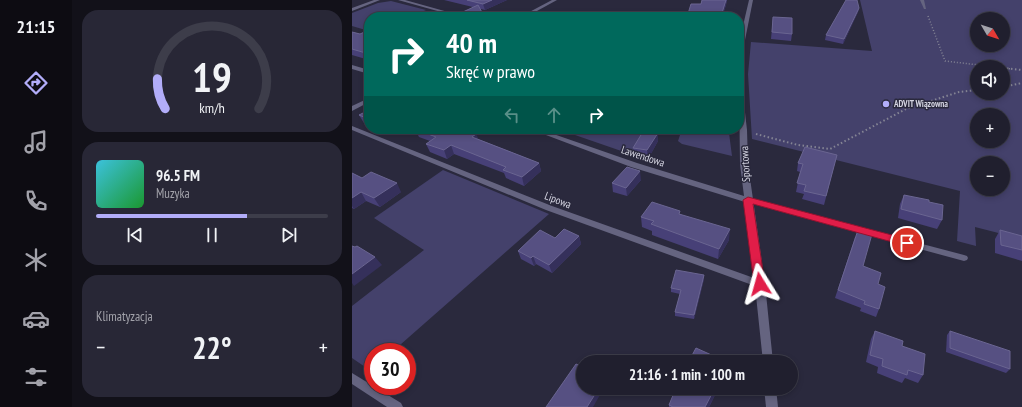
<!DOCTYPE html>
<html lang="pl">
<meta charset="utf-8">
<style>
body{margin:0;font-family:"PT Sans Narrow",sans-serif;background:#282736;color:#f1f3f6;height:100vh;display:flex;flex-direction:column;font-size:15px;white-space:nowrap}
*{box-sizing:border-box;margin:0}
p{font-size:13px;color:#a2a2aa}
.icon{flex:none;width:22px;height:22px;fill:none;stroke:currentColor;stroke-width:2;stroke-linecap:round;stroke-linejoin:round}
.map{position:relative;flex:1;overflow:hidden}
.panel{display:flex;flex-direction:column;gap:10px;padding:10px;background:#121119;width:280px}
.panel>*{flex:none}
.hud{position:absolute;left:12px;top:12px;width:380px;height:122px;border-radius:16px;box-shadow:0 2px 6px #0003,0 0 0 1px #3d3d4a;background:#00695c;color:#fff;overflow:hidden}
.needle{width:26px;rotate:129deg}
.fabs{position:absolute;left:618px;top:12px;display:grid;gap:8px}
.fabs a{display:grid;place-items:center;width:40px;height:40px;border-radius:50%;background:#201f2e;box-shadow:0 2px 6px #0003,0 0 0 1px #3d3d4a;font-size:20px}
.speed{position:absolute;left:12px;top:343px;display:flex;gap:8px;font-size:20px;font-weight:700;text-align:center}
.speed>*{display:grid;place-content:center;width:52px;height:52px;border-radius:50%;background:#201f2e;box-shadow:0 2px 6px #0003,0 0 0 1px #3d3d4a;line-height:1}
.speed .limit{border:6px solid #d22;background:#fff;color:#111}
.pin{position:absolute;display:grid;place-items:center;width:34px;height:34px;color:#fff;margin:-17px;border:2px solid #fff;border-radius:50%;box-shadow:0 1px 4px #0007}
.me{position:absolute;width:44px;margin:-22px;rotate:352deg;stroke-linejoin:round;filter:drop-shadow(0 0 3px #0008)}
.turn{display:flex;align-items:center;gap:14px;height:84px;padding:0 16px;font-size:18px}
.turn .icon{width:52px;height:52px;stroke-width:2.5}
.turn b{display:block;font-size:28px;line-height:34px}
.lanes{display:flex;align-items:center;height:38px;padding:0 16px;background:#0003;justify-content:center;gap:20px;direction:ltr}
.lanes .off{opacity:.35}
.big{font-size:30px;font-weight:700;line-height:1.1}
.panel .card{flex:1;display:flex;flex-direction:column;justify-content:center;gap:6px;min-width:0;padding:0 14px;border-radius:16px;background:#282736}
.panel .dial{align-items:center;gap:0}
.dial svg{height:104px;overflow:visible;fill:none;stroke:#3d3d4a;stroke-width:7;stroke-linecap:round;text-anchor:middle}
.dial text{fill:#f1f3f6;stroke:none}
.song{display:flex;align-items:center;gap:12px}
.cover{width:48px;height:48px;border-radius:6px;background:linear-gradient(135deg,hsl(190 70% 55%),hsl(130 70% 35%))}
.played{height:4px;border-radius:2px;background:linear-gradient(90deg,#b2adf9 65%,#3d3d4a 65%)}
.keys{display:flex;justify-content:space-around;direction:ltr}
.heat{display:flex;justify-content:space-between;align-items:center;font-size:22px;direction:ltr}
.trip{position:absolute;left:224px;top:355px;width:222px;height:40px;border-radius:20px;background:#201f2e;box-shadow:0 2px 6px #0003,0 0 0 1px #3d3d4a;font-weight:700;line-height:40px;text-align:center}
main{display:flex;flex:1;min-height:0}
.tab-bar{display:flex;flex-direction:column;width:72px;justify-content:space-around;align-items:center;background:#0d0c12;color:#a2a2aa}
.tab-bar .icon{width:28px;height:28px}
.tab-bar .active{color:#b2adf9}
.tab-bar b{font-size:18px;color:#f1f3f6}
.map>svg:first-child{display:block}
.green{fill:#44416b;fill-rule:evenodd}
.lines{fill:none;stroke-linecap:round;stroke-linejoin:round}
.path-far1{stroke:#848494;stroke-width:1.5;stroke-dasharray:1 2;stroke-linecap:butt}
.path{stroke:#848494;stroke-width:2;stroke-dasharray:1.5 2.5;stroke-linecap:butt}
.service{fill:#656480;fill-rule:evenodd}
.minor{fill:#656480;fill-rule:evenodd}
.wall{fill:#474077}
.shaded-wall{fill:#35305b}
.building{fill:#565082;stroke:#6a6591}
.route{fill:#e11d48;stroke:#92132f}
.poi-dot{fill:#b2adf9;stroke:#2a293d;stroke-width:1.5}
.labels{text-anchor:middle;stroke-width:3;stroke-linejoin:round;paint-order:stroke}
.far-poi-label{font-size:9px;font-weight:bold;fill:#d4d4e1;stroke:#2a293d;text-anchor:start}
.street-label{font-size:11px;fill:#d4d4e1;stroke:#2a293d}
</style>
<main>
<nav class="tab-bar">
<b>21:15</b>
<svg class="icon active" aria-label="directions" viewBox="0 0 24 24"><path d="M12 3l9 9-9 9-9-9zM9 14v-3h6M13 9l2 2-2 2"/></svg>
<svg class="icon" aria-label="music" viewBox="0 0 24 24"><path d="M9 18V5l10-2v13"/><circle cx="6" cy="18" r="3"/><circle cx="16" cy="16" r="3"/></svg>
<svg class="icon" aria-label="phone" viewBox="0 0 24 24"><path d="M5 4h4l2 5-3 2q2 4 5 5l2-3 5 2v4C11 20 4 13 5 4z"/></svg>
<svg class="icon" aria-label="climate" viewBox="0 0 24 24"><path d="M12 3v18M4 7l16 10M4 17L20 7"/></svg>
<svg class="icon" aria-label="car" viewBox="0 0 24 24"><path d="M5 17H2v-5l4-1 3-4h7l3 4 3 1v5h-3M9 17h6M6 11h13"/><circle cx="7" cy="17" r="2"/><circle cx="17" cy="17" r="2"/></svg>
<svg class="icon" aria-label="filters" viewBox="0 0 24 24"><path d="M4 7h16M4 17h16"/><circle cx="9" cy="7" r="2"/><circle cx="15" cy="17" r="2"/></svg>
</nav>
<section class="panel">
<div class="card dial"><svg viewBox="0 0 100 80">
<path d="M14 69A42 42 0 1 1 86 69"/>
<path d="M14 69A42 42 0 0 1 8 46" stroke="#b2adf9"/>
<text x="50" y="56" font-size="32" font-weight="700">19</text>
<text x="50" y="72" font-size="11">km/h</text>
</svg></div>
<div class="card">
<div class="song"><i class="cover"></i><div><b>96.5 FM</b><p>Muzyka</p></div></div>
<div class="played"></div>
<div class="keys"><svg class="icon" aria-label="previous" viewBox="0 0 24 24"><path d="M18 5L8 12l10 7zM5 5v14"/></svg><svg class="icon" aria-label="pause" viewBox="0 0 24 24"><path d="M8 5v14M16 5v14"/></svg><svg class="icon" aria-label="next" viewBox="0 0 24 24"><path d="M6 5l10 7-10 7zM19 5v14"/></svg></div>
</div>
<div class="card"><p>Klimatyzacja</p>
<div class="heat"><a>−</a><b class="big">22°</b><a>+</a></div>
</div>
</section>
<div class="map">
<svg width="670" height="407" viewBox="0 0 670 407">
<rect width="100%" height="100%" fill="#2a293d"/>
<g class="green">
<path d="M 508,0 L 670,0 L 670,239 L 623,227 L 624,246 L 605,241 L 608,191 L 400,139 L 396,74 L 399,42 L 520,51 ZM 625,19 L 651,19 L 651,45 L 625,45 ZM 625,67 L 651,67 L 651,93 L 625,93 ZM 625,115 L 651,115 L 651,141 L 625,141 ZM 625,163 L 651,163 L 651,189 L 625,189 Z"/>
<polygon points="39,1 74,10 58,17 17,17 17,31 0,26 0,13 26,3"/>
<polygon points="230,129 304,129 300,133 292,134 278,154 223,135"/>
<polygon points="328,129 370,129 371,131 377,133 380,156 330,144 326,141 329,132"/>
<polygon points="91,170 197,214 40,352 21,352 21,369 19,371 0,358 0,306 72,250 22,218"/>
</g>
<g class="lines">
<g class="path-far1">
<polyline points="576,16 593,61 644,67"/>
<polyline points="651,68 659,69"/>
</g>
<g class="path">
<polyline points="651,68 670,70"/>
<polyline points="651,87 670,83"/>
<polyline points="404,134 446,145 478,149 554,109 607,92 625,90"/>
</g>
<g class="service">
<polygon points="568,0 572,0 574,9 572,9"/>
<polygon points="394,198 396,198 612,255 615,256 616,258 615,260 612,261 394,202 393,200"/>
</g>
<g class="minor">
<polygon points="22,0 28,0 0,11 0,8"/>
<polygon points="46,0 53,0 114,17 107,17"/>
<polygon points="200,0 205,0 174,17 168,17"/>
<polygon points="397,0 401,0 390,55 387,57 387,43"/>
<polygon points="0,65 17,70 17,74 0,69"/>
<polygon points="387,84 390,86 395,130 396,164 413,284 421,362 411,362 403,286 194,210 0,130 0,126 200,206 402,278 393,202 279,167 178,129 187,129 285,163 392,196 388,164"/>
<polygon points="17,98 17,102 0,111 0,106"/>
<polygon points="0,373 49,403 51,407 35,407 0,384"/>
<polygon points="412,388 424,388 426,407 414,407"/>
</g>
</g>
<g class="wall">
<polygon points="92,0 155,0 133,10"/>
<polygon points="350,0 375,0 374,5 370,17 335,17 349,4"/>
<polygon points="507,8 506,12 491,44 473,40 474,35"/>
<polygon points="421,17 440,34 439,41 419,39"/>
<polygon points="17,30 17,60 0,55 0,32 8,34"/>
<polygon points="17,110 17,126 16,125 12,123 7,115"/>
<polygon points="23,129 43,129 35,134"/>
<polygon points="63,129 126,139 187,163 189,171 172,186 154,178 152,173 102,154 95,159 78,152 74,144 78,141 67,137"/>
<polygon points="306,133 306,141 296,159 282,156 281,148"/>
<polygon points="485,155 472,205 450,199 452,194 444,192 448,172 445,171 446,163"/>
<polygon points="0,173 10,178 49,192 28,207 14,201 2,209 0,208"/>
<polygon points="289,180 275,196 261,192 260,183"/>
<polygon points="552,195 577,202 590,220 585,229 546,218 548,204"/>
<polygon points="328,214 377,240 366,259 300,235 300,231 290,227 289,217"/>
<polygon points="648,230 670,236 670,261 643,253 643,239"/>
<polygon points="227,236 229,244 200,273 184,264 182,266 169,259 166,251 203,238"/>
<polygon points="503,237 511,266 526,284 527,309 524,317 508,311 509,308 483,298"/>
<polygon points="352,275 352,279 342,319 323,316 323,312 328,294 319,292 319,288"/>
<polygon points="523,331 550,346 571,375 566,383 553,378 550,383 525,373 526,367 514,362 519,339"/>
<polygon points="598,331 658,369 654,373 594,352 595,335"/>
<polygon points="324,388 368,388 365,394 364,393 357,407 317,407 317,405"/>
</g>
<g class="shaded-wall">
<polygon points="140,0 155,0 133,10 131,4"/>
<polygon points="374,0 374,5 370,17 369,17 370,13"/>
<polygon points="507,8 506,12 491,44 492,39"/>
<polygon points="32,129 43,129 35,134"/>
<polygon points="306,133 306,141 296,159 295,150"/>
<polygon points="124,134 128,142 120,137"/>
<polygon points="99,145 102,154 95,159 92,150"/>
<polygon points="187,163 189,171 172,186 170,177"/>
<polygon points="288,171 289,180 275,196 274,188"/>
<polygon points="45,183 49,192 28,207 22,198"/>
<polygon points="9,192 14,201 2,209 0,206 0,198"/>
<polygon points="378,229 377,240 366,259 367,249"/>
<polygon points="227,236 229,244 200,273 197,265"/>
<polygon points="181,256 184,264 182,266 179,258"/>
<polygon points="23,257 30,265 2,286 0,283 0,274"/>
<polygon points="352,275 352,279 342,319 342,315"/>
<polygon points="247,388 252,388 241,407 235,407"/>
<polygon points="363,388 364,388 364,393 357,407 353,407"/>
</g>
<g class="building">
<polygon points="115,0 140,0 131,4"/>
<polygon points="350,0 374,0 370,13 367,12 367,15 358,14 357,17 335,17 339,4 349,4"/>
<polygon points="494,0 505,0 507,8 492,39 474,35"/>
<polygon points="126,5 132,16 129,17 100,17"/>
<polygon points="60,12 76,17 48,17"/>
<polygon points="421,17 440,18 440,34 420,32"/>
<polygon points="17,30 17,54 0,49 0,32 8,34"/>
<polygon points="17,110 17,120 13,118 14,118 7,115"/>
<polygon points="63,129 111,129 124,134 120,137 187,163 170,177 151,170 154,167 99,145 92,150 74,144 84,137"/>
<polygon points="292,130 306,133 295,150 281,148"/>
<polygon points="453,147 485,155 474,196 452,191 454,185 445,183 451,164 446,163"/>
<polygon points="275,167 288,171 274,188 260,183"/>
<polygon points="19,172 45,183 22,198 9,192 0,198 0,173 10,178"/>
<polygon points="552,195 577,200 577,202 591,205 590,220 549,209"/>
<polygon points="300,202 328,211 327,214 378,229 367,249 299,224 302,221 289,217"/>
<polygon points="212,229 227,236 197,265 181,256 179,258 166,251 188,230 203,238"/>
<polygon points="506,230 520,234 511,266 529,273 526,284 533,287 527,309 512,304 513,301 486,290"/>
<polygon points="648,230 670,236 670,250 649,245"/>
<polygon points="0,246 3,247 5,246 23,257 0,274"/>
<polygon points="324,270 352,275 342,315 323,312 329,290 319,288"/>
<polygon points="523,331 551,341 550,346 573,354 571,375 556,370 555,375 530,366 531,359 518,355"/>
<polygon points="598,331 658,351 658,369 598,348"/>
<polygon points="344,348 375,362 333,362 334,360 337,361"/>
<polygon points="224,364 231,367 231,388 247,388 235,407 194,407"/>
<polygon points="324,388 363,388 353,407 321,407 317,405"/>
</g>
<polygon class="route" points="396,197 555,239 558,240 560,243 558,245 555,246 401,204 413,284 411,287 408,288 404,287 402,284 391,200"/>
<circle class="poi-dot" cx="534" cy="104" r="4"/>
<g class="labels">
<g class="far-poi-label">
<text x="542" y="107">ADVIT Wiązowna</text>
</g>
<g class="street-label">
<text transform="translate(291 156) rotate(18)" y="4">Lawendowa</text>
<text transform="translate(393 164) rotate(-93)" y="4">Sportowa</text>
<text transform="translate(206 200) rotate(21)" y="4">Lipowa</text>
</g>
</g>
</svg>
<div class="fabs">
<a><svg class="needle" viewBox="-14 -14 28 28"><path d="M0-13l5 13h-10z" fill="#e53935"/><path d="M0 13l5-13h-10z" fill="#a2a2aa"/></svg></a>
<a><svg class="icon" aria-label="sound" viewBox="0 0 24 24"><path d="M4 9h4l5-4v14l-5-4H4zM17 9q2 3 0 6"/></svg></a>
<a>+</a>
<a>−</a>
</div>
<div class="speed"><div class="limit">30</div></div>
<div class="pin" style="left:555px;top:243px;background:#d93025"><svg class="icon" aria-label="arrive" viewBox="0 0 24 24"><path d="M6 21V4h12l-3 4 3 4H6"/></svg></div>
<svg class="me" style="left:408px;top:284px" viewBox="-20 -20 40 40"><path d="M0-17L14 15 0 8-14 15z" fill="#e11d48" stroke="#fff" stroke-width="4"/></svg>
<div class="trip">21:16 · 1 min · 100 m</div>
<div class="hud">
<div class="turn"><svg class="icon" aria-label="right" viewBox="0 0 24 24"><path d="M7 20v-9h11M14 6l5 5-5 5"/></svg><div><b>40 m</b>Skręć w prawo</div></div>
<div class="lanes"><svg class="icon off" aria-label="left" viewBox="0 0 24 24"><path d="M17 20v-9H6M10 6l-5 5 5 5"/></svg><svg class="icon off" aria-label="ahead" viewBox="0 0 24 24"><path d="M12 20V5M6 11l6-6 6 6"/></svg><svg class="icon" aria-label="right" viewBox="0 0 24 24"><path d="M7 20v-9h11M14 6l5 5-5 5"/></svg></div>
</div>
</div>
</main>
